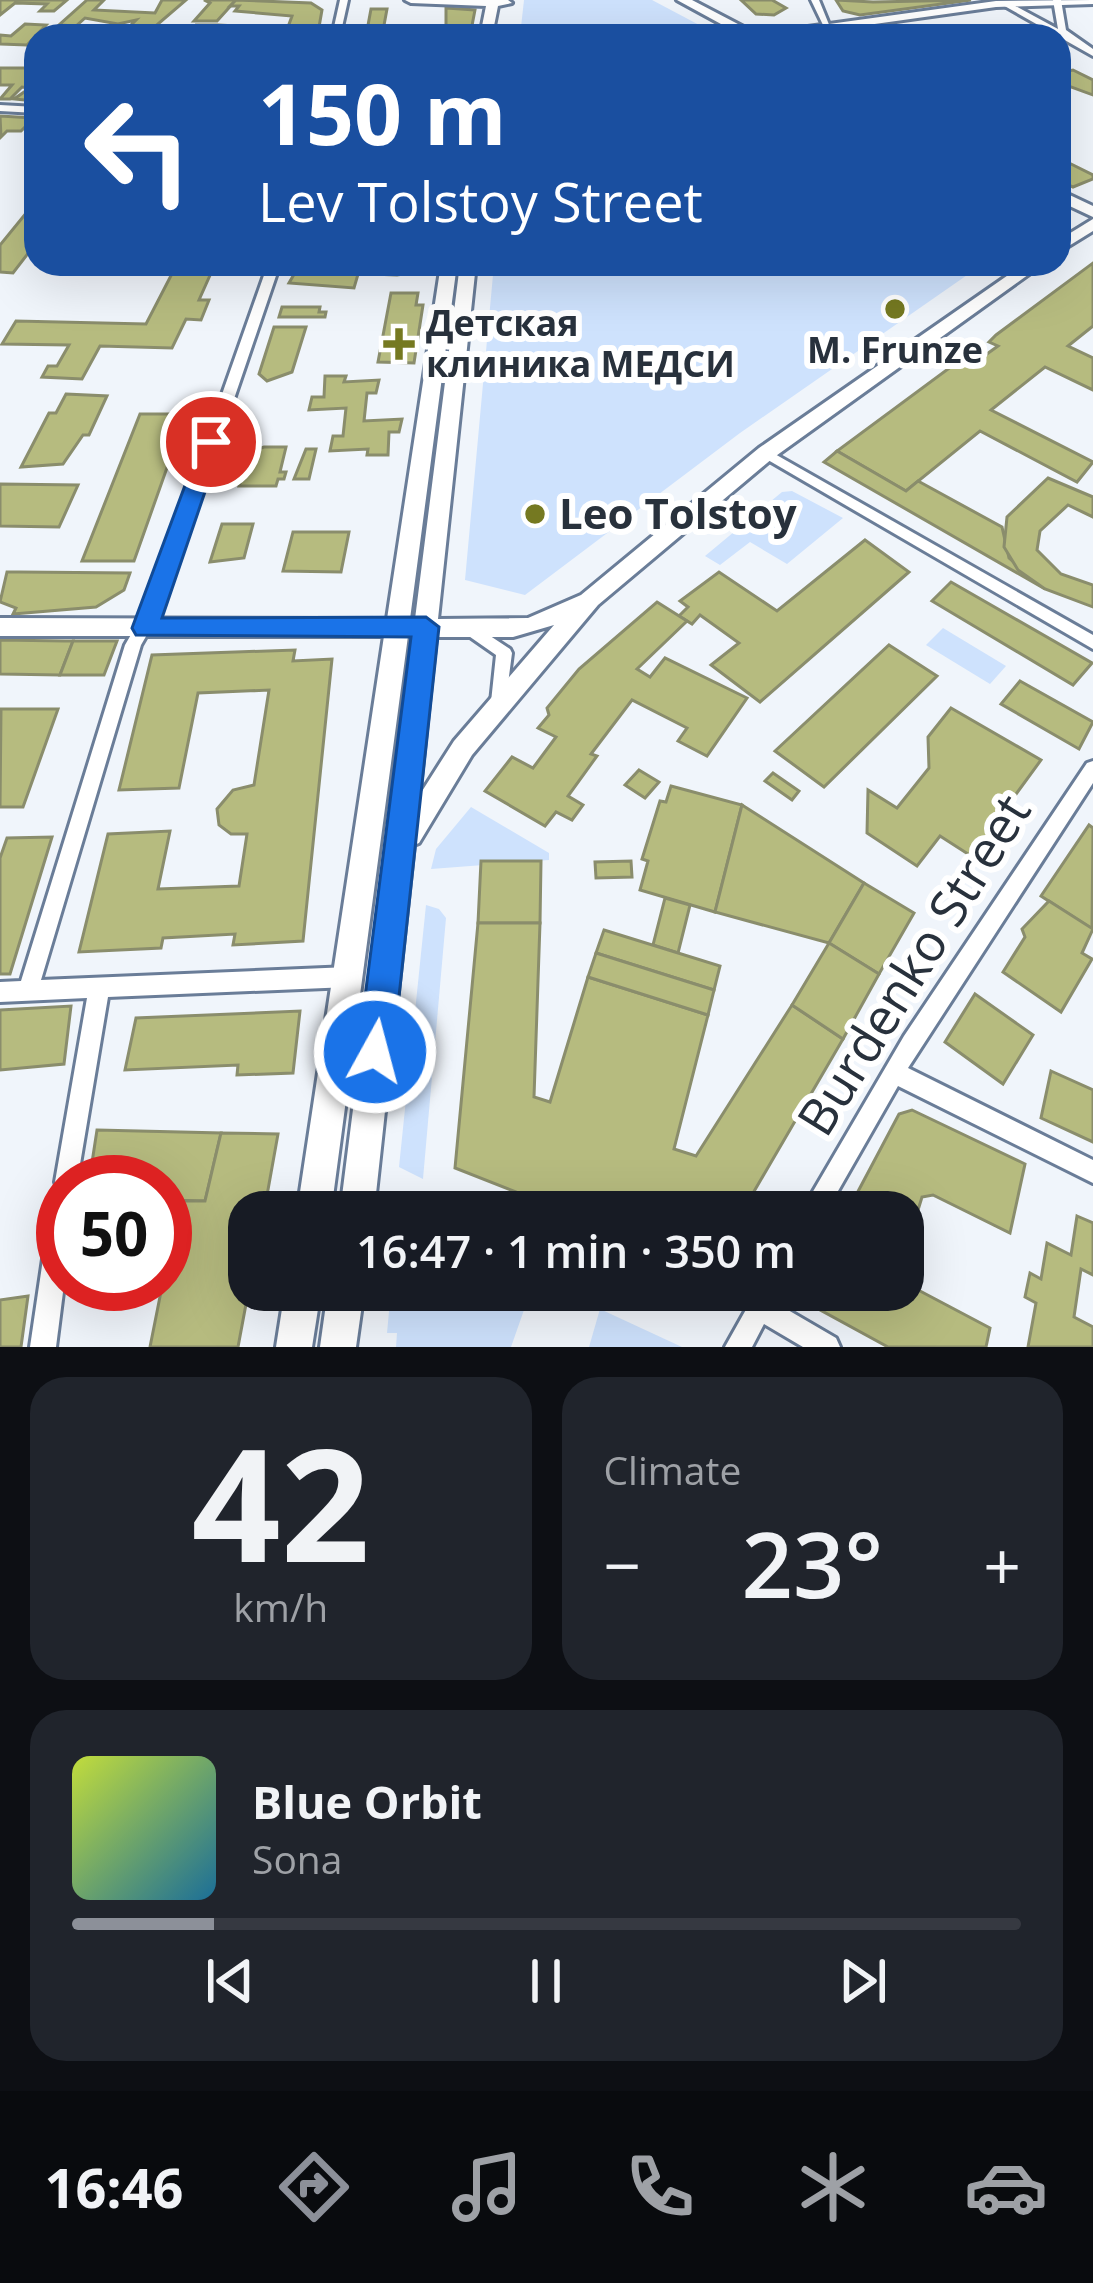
<!DOCTYPE html>
<meta charset="utf-8">
<style>
body{margin:0;font-family:"Open Sans",sans-serif;background:#20242c;color:#f1f3f6;height:100vh;display:flex;flex-direction:column;font-size:45px;white-space:nowrap}
*{box-sizing:border-box;margin:0}
p{font-size:39px;color:#9ea1a6}
.icon{flex:none;width:66px;height:66px;fill:none;stroke:currentColor;stroke-width:2;stroke-linecap:round;stroke-linejoin:round}
.map{position:relative;height:1347px;overflow:hidden}
.panel{display:flex;flex-direction:column;gap:30px;padding:30px;background:#0d0f14;flex:1}
.panel>*{flex:none}
.banner{position:absolute;left:24px;top:24px;width:1047px;height:252px;border-radius:36px;box-shadow:0 12px 48px #0002;background:#1a4fa0;color:#fff;overflow:hidden}
.speed{position:absolute;left:36px;top:1155px;display:flex;gap:24px;font-size:60px;font-weight:700;text-align:center}
.speed>*{display:grid;place-content:center;width:156px;height:156px;border-radius:50%;background:#171b24;box-shadow:0 12px 48px #0002;line-height:1}
.speed .limit{border:18px solid #d22;background:#fff;color:#111}
.pin{position:absolute;display:grid;place-items:center;width:102px;height:102px;color:#fff;margin:-51px;border:6px solid #fff;border-radius:50%;box-shadow:0 3px 12px #0007}
.me{position:absolute;width:132px;margin:-66px;rotate:7deg;stroke-linejoin:round;filter:drop-shadow(0 0 9px #0008)}
.turn{display:flex;align-items:center;gap:42px;height:252px;padding:0 36px;font-size:54px}
.turn .icon{width:156px;height:156px;stroke-width:2.5}
.turn b{display:block;font-size:84px;line-height:102px}
.big{font-size:90px;font-weight:600;line-height:1.1}
.panel .card{flex:1;display:flex;flex-direction:column;justify-content:center;gap:18px;min-width:0;padding:0 42px;border-radius:36px;background:#20242c}
.panel .dial{align-items:center;gap:0}
.dial b{font-size:156px;line-height:1}
.song{display:flex;align-items:center;gap:36px}
.cover{width:144px;height:144px;border-radius:18px;background:linear-gradient(135deg,hsl(70 70% 55%),hsl(200 70% 35%))}
.played{height:12px;border-radius:6px;background:linear-gradient(90deg,#8c9099 15%,#363941 15%)}
.keys{display:flex;justify-content:space-around;direction:ltr}
.heat{display:flex;justify-content:space-between;align-items:center;font-size:66px;direction:ltr}
.panel .tiles{flex:1;display:grid;gap:30px;grid-template-columns:1fr 1fr}
.card:last-child{grid-column:span 2}
.trip{position:absolute;left:228px;top:1191px;width:696px;height:120px;border-radius:36px;background:#171b24;box-shadow:0 12px 48px #0002;font-weight:600;line-height:120px;text-align:center}
.tabs{display:flex;height:192px;justify-content:space-around;align-items:center;background:#090b0e;color:#9ea1a6}
.tabs .icon{width:84px;height:84px}
.tabs .on{color:#8c9099}
.tabs b{font-size:54px;color:#f1f3f6}
.map>svg:first-child{display:block}
.green{fill:#cee2fd}
.building{fill:#b6bb7f;stroke:#8a8d6c;stroke-width:3}
.lines{fill:none;stroke-linecap:round;stroke-linejoin:round}
.street-casing{stroke:#6a7d98;stroke-width:6}
.secondary-casing{stroke:#6a7d98;stroke-width:6}
.street{fill:#fff;fill-rule:evenodd}
.secondary{fill:#fff;fill-rule:evenodd}
.route{fill:#1a73e8;stroke:#114b97;stroke-width:3}
.poi-dot{fill:#757921;stroke:#fff;stroke-width:4.5}
.labels{text-anchor:middle;stroke-width:12;stroke-linejoin:round;paint-order:stroke}
.far-poi-label{font-size:36px;font-weight:bold;fill:#28313c;stroke:#fff;text-anchor:start}
.poi-label{font-size:42px;font-weight:bold;fill:#28313c;stroke:#fff;text-anchor:start}
.near-street-label{font-size:51px;fill:#28313c;stroke:#fff}
</style>
<div class="map">
<svg width="1093" height="1347" viewBox="0 0 1093 1347">
<rect width="100%" height="100%" fill="#f0f5fb"/>
<g class="green">
<polygon points="524,0 652,0 720,36 520,36"/>
<polygon points="494,264 983,264 740,433 525,595 465,580"/>
<polygon points="792,491 843,518 787,564 750,542 720,565 705,556 782,492"/>
<polygon points="943,628 1006,666 990,684 926,645"/>
<polygon points="471,807 549,853 549,860 431,869 436,849"/>
<polygon points="426,905 439,909 446,918 423,1179 399,1167"/>
<polygon points="391,1290 531,1290 511,1347 396,1347 397,1333 387,1333"/>
<polygon points="600,1309 682,1347 589,1347"/>
</g>
<g class="building">
<polygon points="0,0 67,0 54,11 40,11 47,4 15,3 0,15"/>
<polygon points="87,0 104,0 94,10 155,13 162,0 186,0 144,36 120,36 136,20 118,24 85,18 76,26 59,25"/>
<polygon points="204,0 236,0 217,21 194,21 210,3"/>
<polygon points="236,0 311,3 322,10 319,27 288,27 292,16 235,11 239,6 230,6"/>
<polygon points="741,0 772,0 786,8 774,15 756,14"/>
<polygon points="836,0 873,2 971,0 860,15 843,11"/>
<polygon points="446,8 475,10 470,36 446,36"/>
<polygon points="371,9 387,9 382,36 366,36"/>
<polygon points="25,24 46,25 27,45 0,44 0,35 11,36"/>
<polygon points="196,25 218,25 256,27 231,36 186,36"/>
<polygon points="0,68 36,68 36,101 14,99 30,88 22,87 10,99 0,99 12,85 0,85"/>
<polygon points="1073,70 1093,80 1093,95 1060,83 1059,73"/>
<polygon points="0,116 34,118 21,131 7,131 1,137"/>
<polygon points="1065,161 1093,175 1093,179 1073,187 1059,180 1059,164"/>
<polygon points="36,201 36,243 13,273 0,272 0,245"/>
<polygon points="1093,263 1093,326 1068,346 1093,358 1093,390 1045,367 991,410 1093,462 1077,482 980,431 906,491 837,451 952,366 965,360 973,364 998,346 989,342 996,335"/>
<polygon points="177,264 215,264 199,300 209,300 201,320 186,319 172,348 100,346 82,379 42,377 48,366 57,366 69,345 2,344 16,321 146,324"/>
<polygon points="300,264 333,265 361,264 354,288 289,283"/>
<polygon points="376,264 419,264 417,272 397,275 373,274"/>
<polygon points="391,293 418,293 416,305 423,305 414,363 378,362"/>
<polygon points="282,307 320,307 319,312 326,312 325,317 279,317"/>
<polygon points="274,327 306,327 292,372 267,381 259,374"/>
<polygon points="325,376 346,376 344,382 379,380 376,393 367,393 364,421 402,419 399,432 389,432 388,455 367,455 368,449 330,451 333,436 343,436 346,408 309,410 312,397 324,397"/>
<polygon points="66,394 107,396 89,435 83,435 63,464 21,467 49,413 56,413"/>
<polygon points="140,414 186,414 134,561 82,561"/>
<polygon points="264,447 286,447 280,472 286,472 284,479 278,479 276,486 239,486 249,452"/>
<polygon points="306,449 316,449 309,479 294,479"/>
<polygon points="837,451 906,491 918,481 1002,527 1009,558 1045,589 824,462"/>
<polygon points="1048,478 1093,497 1093,517 1068,505 1040,531 1037,550 1061,574 1093,585 1093,607 1045,589 1018,570 1004,547 1007,517"/>
<polygon points="0,484 78,485 59,527 0,526"/>
<polygon points="222,524 253,524 244,558 210,562"/>
<polygon points="293,532 349,532 341,572 283,571"/>
<polygon points="865,540 909,572 760,702 711,665 739,643 700,615 692,624 679,616 688,607 680,601 719,572 777,611"/>
<polygon points="7,572 19,572 130,573 124,590 96,607 13,614 16,608 0,602"/>
<polygon points="951,582 1092,663 1073,685 932,601"/>
<polygon points="657,602 687,621 637,669 650,677 665,658 747,698 707,756 678,741 687,728 632,700 591,754 597,756 568,796 583,805 572,820 556,812 545,826 485,791 512,757 533,768 556,737 538,728 549,715 547,708 579,669"/>
<polygon points="0,640 65,641 73,641 60,675 0,674"/>
<polygon points="73,641 117,641 104,675 60,675"/>
<polygon points="889,645 937,676 824,787 775,751"/>
<polygon points="295,650 293,661 332,659 303,941 233,945 235,934 163,938 161,948 79,952 108,834 170,831 158,889 239,886 247,834 231,834 219,825 217,809 233,790 254,785 269,690 198,693 179,788 119,790 152,655"/>
<polygon points="1020,681 1093,722 1079,749 1001,704"/>
<polygon points="951,708 1041,760 1008,805 1018,811 982,863 940,836 917,866 867,833 868,790 897,808 929,768 928,737"/>
<polygon points="1,709 58,709 23,807 0,807"/>
<polygon points="639,770 659,782 645,798 625,785"/>
<polygon points="773,773 799,791 792,800 765,781"/>
<polygon points="671,786 742,805 715,912 640,890 648,861 642,859 660,801 666,802"/>
<polygon points="742,805 864,883 829,943 715,912"/>
<polygon points="1089,825 1093,828 1092,929 1041,896"/>
<polygon points="52,837 10,974 0,974 0,858 7,838"/>
<polygon points="481,861 541,861 540,923 478,923"/>
<polygon points="631,861 632,877 596,878 595,862"/>
<polygon points="864,883 914,913 879,974 829,943"/>
<polygon points="665,898 690,905 678,953 653,945"/>
<polygon points="1049,901 1093,929 1082,953 1092,959 1061,1012 1003,972 1025,937 1022,929"/>
<polygon points="478,923 540,923 534,1097 550,1102 588,977 708,1015 674,1149 696,1156 792,1005 843,1039 742,1212 567,1212 455,1168"/>
<polygon points="604,930 720,966 714,990 596,953"/>
<polygon points="829,943 879,974 843,1039 792,1005"/>
<polygon points="596,953 714,990 708,1015 588,977"/>
<polygon points="975,994 1033,1035 1003,1084 945,1042"/>
<polygon points="71,1006 64,1064 0,1070 0,1010"/>
<polygon points="300,1011 293,1073 237,1075 238,1065 125,1070 136,1018"/>
<polygon points="1051,1071 1093,1090 1093,1142 1041,1118"/>
<polygon points="912,1110 1025,1164 1010,1233 933,1195 922,1197 911,1233 903,1228 903,1212 876,1212 854,1199 899,1114"/>
<polygon points="97,1130 221,1133 205,1201 165,1200 165,1182 89,1182"/>
<polygon points="221,1133 278,1134 264,1212 249,1212 249,1288 238,1347 150,1347 179,1201 205,1201"/>
<polygon points="1077,1216 1093,1223 1093,1275 1081,1269 1074,1317 1093,1327 1093,1347 1028,1347 1036,1303 1025,1297 1030,1273 1041,1279 1047,1243 1071,1255"/>
<polygon points="903,1282 990,1328 986,1347 888,1347 813,1306 807,1298 807,1290 903,1290"/>
<polygon points="28,1296 21,1347 0,1347 0,1300"/>
</g>
<g class="lines">
<g class="street-casing">
<g id="street">
<polygon points="340,0 348,0 340,36 332,36"/>
<polygon points="811,0 819,0 830,27 824,27"/>
<polygon points="1053,0 1061,0 1066,30 1093,49 1093,56 1001,4 1008,2 1058,29"/>
<polygon points="0,105 36,107 36,113 0,111"/>
<polygon points="268,264 280,264 163,607 141,645 41,980 349,967 356,970 359,977 356,984 349,987 108,997 77,1182 63,1182 63,1192 58,1190 55,1182 87,998 0,1002 0,982 21,981 125,645 147,607"/>
<polygon points="766,449 1093,635 1093,649 761,456 759,453"/>
<polygon points="469,622 510,649 512,653 505,707 493,707 491,702 496,655 463,632 461,628"/>
<polygon points="1093,761 1093,783 908,1068 1093,1160 1093,1183 898,1086 826,1212 801,1212 904,1036 1087,763"/>
<polygon points="63,1193 64,1284 56,1347 30,1347 51,1205 55,1197"/>
<polygon points="757,1290 782,1290 776,1303 836,1338 840,1347 803,1347 764,1324 752,1347 725,1347"/>
</g>
</g>
<g class="secondary-casing">
<g id="secondary">
<polygon points="405,0 508,0 512,3 498,6 492,36 480,36 486,6 411,3"/>
<polygon points="677,0 692,0 757,34 996,1 1093,0 1093,4 996,7 789,36 743,36"/>
<polygon points="1059,190 1093,206 1093,217 1059,201"/>
<polygon points="1093,219 1093,231 1059,252 1059,240"/>
<path d="M 441,264 L 457,264 L 410,619 L 415,619 L 460,264 L 476,264 L 438,619 L 528,618 L 581,595 L 759,448 L 1024,264 L 1043,264 L 773,458 L 598,605 L 472,755 L 419,843 L 414,845 L 374,1212 L 340,1212 L 413,636 L 408,636 L 331,1212 L 297,1212 L 384,636 L 0,636 L 0,618 L 387,619 ZM 554,625 L 454,741 L 419,796 L 436,637 L 513,637 Z"/>
<polygon points="285,1290 321,1290 312,1347 276,1347"/>
<polygon points="328,1290 364,1290 356,1347 320,1347"/>
</g>
</g>
<use href="#street" class="street"/>
<use href="#secondary" class="secondary"/>
</g>
<polygon class="route" points="203,437 222,442 162,618 426,617 439,627 393,1052 388,1065 375,1070 363,1065 358,1052 411,637 136,635 132,628"/>
<g class="poi-dot">
<circle cx="895" cy="309" r="12"/>
<path d="M393 326h12v12h12v12h-12v12h-12v-12h-12v-12h12z"/>
<circle cx="535" cy="514" r="12"/>
</g>
<g class="labels">
<g class="far-poi-label">
<text x="426" y="336">Детская<tspan x="426" dy="41">клиника МЕДСИ</tspan></text>
<text x="895" y="363" text-anchor="middle">M. Frunze</text>
</g>
<g class="poi-label">
<text x="559" y="529">Leo Tolstoy</text>
</g>
<g class="near-street-label">
<text transform="translate(914 965) rotate(-58)" y="18">Burdenko Street</text>
</g>
</g>
</svg>
<div class="speed"><div class="limit">50</div></div>
<div class="pin" style="left:211px;top:442px;background:#d93025"><svg class="icon" aria-label="arrive" viewBox="0 0 24 24"><path d="M6 21V4h12l-3 4 3 4H6"/></svg></div>
<svg class="me" style="left:375px;top:1052px" viewBox="-20 -20 40 40"><circle r="17" fill="#1a73e8" stroke="#fff" stroke-width="3"/><path d="M0-11L8 9 0 5-8 9z" fill="#fff"/></svg>
<div class="trip">16:47 · 1 min · 350 m</div>
<div class="banner">
<div class="turn"><svg class="icon" aria-label="left" viewBox="0 0 24 24"><path d="M17 20v-9H6M10 6l-5 5 5 5"/></svg><div><b>150 m</b>Lev Tolstoy Street</div></div>
</div>
</div>
<section class="panel">
<div class="tiles">
<div class="card dial"><b>42</b><p>km/h</p></div>
<div class="card"><p>Climate</p>
<div class="heat"><a>−</a><b class="big">23°</b><a>+</a></div>
</div>
<div class="card">
<div class="song"><i class="cover"></i><div><b>Blue Orbit</b><p>Sona</p></div></div>
<div class="played"></div>
<div class="keys"><svg class="icon" aria-label="previous" viewBox="0 0 24 24"><path d="M18 5L8 12l10 7zM5 5v14"/></svg><svg class="icon" aria-label="pause" viewBox="0 0 24 24"><path d="M8 5v14M16 5v14"/></svg><svg class="icon" aria-label="next" viewBox="0 0 24 24"><path d="M6 5l10 7-10 7zM19 5v14"/></svg></div>
</div>
</div>
</section>
<nav class="tabs">
<b>16:46</b>
<svg class="icon on" aria-label="directions" viewBox="0 0 24 24"><path d="M12 3l9 9-9 9-9-9zM9 14v-3h6M13 9l2 2-2 2"/></svg>
<svg class="icon" aria-label="music" viewBox="0 0 24 24"><path d="M9 18V5l10-2v13"/><circle cx="6" cy="18" r="3"/><circle cx="16" cy="16" r="3"/></svg>
<svg class="icon" aria-label="phone" viewBox="0 0 24 24"><path d="M5 4h4l2 5-3 2q2 4 5 5l2-3 5 2v4C11 20 4 13 5 4z"/></svg>
<svg class="icon" aria-label="climate" viewBox="0 0 24 24"><path d="M12 3v18M4 7l16 10M4 17L20 7"/></svg>
<svg class="icon" aria-label="car" viewBox="0 0 24 24"><path d="M5 17H2v-5l4-1 3-4h7l3 4 3 1v5h-3M9 17h6M6 11h13"/><circle cx="7" cy="17" r="2"/><circle cx="17" cy="17" r="2"/></svg>
</nav>
